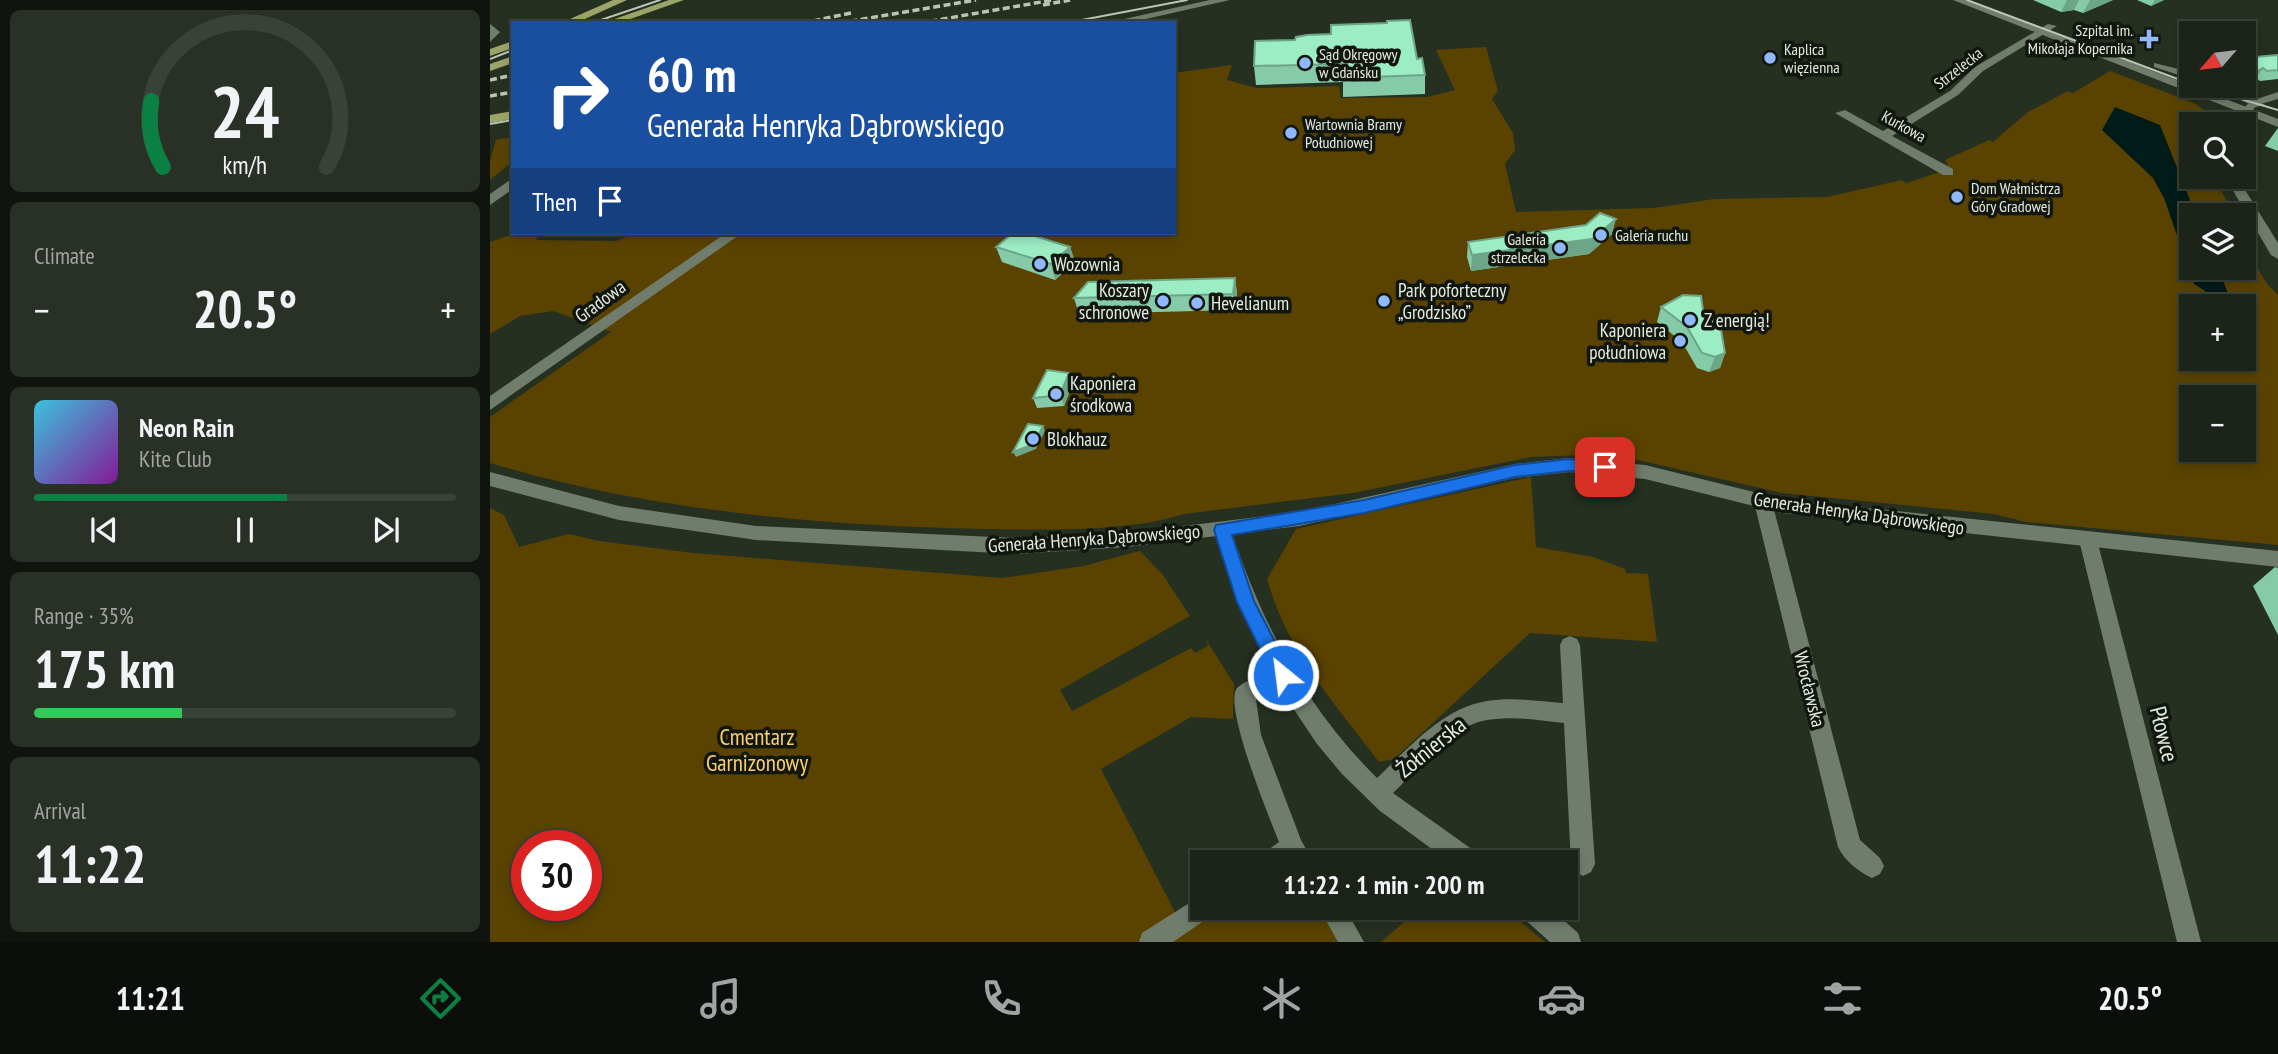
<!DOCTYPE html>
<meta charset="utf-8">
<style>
body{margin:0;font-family:"PT Sans Narrow",sans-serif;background:#293026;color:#f1f3f6;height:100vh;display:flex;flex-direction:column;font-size:26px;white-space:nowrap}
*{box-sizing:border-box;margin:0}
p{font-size:23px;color:#a0a4a2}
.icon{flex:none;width:38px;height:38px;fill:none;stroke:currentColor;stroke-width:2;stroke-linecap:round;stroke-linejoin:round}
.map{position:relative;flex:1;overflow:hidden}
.drawer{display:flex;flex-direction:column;gap:10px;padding:10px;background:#0f140e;width:490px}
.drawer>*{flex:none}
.hud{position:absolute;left:21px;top:21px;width:665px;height:214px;border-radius:0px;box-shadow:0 4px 10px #0003,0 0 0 2px #3a4138;background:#1a4fa0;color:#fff;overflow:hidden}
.needle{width:46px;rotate:242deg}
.buttons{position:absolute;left:1689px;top:21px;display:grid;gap:14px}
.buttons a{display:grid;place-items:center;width:77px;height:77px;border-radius:0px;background:#1c2419;box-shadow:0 4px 10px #0003,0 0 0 2px #3a4138;font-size:35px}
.speed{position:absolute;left:21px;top:830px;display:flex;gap:14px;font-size:35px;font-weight:700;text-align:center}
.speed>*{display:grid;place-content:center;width:91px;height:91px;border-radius:50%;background:#1c2419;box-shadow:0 4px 10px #0003,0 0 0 2px #3a4138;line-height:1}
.speed .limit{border:10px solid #d22;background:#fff;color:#111}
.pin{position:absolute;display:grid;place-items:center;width:60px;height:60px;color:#fff;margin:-30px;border-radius:14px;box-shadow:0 4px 10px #0006}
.me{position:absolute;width:77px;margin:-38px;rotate:331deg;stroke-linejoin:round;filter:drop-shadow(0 0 5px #0008)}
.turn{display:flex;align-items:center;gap:24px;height:147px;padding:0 21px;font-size:32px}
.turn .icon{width:91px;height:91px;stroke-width:2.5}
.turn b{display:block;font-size:49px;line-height:60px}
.then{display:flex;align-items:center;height:66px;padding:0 21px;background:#0003;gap:14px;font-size:26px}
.big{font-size:52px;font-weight:800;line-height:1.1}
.drawer .widget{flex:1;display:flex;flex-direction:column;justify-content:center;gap:10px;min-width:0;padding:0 24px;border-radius:10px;background:#293026}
.drawer .dial{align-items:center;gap:0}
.dial svg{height:182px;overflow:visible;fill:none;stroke:#3a4138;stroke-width:7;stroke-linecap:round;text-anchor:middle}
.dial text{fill:#f1f3f6;stroke:none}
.song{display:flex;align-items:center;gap:21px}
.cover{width:84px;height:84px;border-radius:10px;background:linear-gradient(135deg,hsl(190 70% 55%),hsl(290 70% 35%))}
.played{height:7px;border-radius:4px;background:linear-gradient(90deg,#0b8043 60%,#3a4138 60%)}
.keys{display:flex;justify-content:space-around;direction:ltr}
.heat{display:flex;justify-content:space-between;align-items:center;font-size:38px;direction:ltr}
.charge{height:10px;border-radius:5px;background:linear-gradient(90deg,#34c759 35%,#3a4138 0)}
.trip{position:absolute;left:700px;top:850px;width:388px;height:70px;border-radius:0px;background:#1c2419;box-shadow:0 4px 10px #0003,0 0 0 2px #3a4138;font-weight:800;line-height:70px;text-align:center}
.menu{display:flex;height:112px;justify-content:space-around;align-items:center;background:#0b0e0a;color:#a0a4a2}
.menu .icon{width:49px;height:49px}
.menu .current{color:#0b8043}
.menu b{font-size:32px;color:#f1f3f6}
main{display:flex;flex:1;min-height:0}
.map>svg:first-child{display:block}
.green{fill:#5a4300;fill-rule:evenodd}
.water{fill:#001b18}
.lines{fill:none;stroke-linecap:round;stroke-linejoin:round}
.minor{fill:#717d6c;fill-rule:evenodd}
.tertiary{fill:#717d6c;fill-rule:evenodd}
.secondary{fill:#717d6c;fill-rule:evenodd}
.primary{fill:#9ca569;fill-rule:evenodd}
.tram{stroke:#bcc4b9;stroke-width:2}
.rail{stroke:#bcc4b9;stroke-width:3.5;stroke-dasharray:7 3.5;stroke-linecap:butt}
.wall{fill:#86cba9}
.shaded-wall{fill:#6da589}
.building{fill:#9cecc4;stroke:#6da589;stroke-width:2}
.route{fill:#1a73e8;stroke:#114b97;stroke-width:2}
.poi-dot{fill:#90b8fd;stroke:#11160f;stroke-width:2.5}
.labels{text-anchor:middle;stroke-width:7;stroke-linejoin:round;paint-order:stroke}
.far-poi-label{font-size:16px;fill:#e5ece2;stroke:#11160f;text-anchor:start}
.far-street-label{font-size:16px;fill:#e5ece2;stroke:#11160f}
.poi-label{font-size:19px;fill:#e5ece2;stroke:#11160f;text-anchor:start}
.street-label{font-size:19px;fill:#e5ece2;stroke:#11160f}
.near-street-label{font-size:23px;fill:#e5ece2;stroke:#11160f}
.near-park-label{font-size:23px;fill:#fad06d;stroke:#11160f}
</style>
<main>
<section class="drawer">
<div class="widget dial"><svg viewBox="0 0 100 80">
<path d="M14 69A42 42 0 1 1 86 69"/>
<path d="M14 69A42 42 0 0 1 9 40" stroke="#0b8043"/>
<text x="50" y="56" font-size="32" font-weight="700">24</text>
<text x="50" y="72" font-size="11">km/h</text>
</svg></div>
<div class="widget"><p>Climate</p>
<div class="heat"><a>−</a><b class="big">20.5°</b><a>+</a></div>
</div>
<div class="widget">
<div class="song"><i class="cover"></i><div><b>Neon Rain</b><p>Kite Club</p></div></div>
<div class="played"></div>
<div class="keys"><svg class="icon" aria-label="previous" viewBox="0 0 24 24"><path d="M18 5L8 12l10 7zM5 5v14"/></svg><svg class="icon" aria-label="pause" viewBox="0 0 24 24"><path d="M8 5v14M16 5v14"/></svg><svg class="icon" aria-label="next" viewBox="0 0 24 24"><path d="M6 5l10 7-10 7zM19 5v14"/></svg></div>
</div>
<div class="widget"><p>Range · 35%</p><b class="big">175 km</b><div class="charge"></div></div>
<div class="widget"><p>Arrival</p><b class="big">11:22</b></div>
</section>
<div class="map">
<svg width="1788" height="942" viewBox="0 0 1788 942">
<rect width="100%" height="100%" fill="#253021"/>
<g class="green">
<path d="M 996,47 L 1008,91 L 1002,99 L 1023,133 L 1025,150 L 1015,164 L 1026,212 L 1164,208 L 1224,199 L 1337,197 L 1412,180 L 1416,183 L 1460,169 L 1455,160 L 1499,140 L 1503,142 L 1538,112 L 1578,91 L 1583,93 L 1620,71 L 1704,103 L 1724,117 L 1720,124 L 1701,124 L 1701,177 L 1723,177 L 1745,215 L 1701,215 L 1701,268 L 1754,268 L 1754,245 L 1777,284 L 1788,295 L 1788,545 L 1536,522 L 1504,514 L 1292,493 L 1148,460 L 1092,455 L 1041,457 L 863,493 L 694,514 C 640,532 551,530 493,529 C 325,525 162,511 0,463 L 0,417 L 121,332 L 63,311 L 30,316 L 0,334 L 0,242 L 27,233 L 50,233 L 46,240 L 126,241 L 147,233 L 684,233 L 684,73 L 742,65 L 737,80 L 767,88 L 849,86 L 851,98 L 937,97 L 965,90 L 946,50 ZM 1701,306 L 1754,306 L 1754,359 L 1701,359 ZM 1701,397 L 1754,397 L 1754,450 L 1701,450 Z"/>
<polygon points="23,137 23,161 0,180 0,161 6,140"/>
<path d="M 1041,477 L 1046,547 L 1103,557 L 1135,569 L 1136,573 L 1158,574 L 1167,642 L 1040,633 L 904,759 L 889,762 C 843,701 799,655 777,579 L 806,529 Z"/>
<path d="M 0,508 L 14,515 L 29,547 L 79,534 L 109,541 L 203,553 L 512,578 L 593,566 L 650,551 L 673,575 L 700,616 L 570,690 L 582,711 L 701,648 L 705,653 L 718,646 L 715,638 L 744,684 L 743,719 L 701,717 L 611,769 L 688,918 L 653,942 L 0,942 ZM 37,845 L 96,845 L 96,905 L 37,905 Z"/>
<polygon points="727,908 834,908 855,942 677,942"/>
<polygon points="930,908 1014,908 1055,942 891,942"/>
</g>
<polygon class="water" points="1625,107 1670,125 1706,215 1701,215 1701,268 1728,268 1743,306 1722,306 1715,291 1704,284 1674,198 1663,178 1612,130"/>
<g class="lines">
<g class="minor">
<polygon points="0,24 10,32 0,42"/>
<polygon points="1558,24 1567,26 1493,71 1468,95 1402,136 1463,169 1463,175 1453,175 1345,113 1355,110 1393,131 1460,91 1485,67"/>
<polygon points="1788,92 1788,99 1764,106 1758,102"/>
<polygon points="236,233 252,233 0,410 0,396"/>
<path d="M 1273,495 L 1279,497 L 1282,502 L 1370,840 L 1390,858 L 1394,866 L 1390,874 L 1382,878 C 1369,872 1354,860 1348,847 L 1264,502 L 1267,497 Z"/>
<path d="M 732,523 L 739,525 L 741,530 C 772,624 816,708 887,778 C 918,749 952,708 997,701 C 1022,697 1048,701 1073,703 L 1070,645 L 1073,639 L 1080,636 L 1087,639 L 1090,645 L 1105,864 L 1101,872 L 1093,876 L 1085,872 L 1081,864 L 1074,723 C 1048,720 1018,715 992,721 C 957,730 928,769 903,793 L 990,855 L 994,863 L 961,863 L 890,811 L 852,774 L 827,744 L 789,687 L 766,699 L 771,735 L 811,840 L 824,863 L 767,863 L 771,855 L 789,842 C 780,819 733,706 747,688 C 754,681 771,676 780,671 L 748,603 L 723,530 L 725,525 Z"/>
<polygon points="1598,533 1605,535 1607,540 1711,942 1687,942 1589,540 1591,535"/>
<polygon points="712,895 712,908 724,908 721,916 683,942 649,942 652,933"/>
<polygon points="829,908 855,908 874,942 848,942"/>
<polygon points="1029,908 1060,908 1088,933 1091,942 1060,942 1032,917"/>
</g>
<g class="tertiary">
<polygon points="1764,98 1770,102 1749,124 1737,124"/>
<polygon points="1735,177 1747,177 1788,243 1788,259 1781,255"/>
<polygon points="1079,458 1155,465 1292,499 1788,551 1788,567 1292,513 1155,479 1079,472 1025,478 809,526 636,547 525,554 266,540 129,520 0,486 0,472 129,506 266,526 525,538 636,533 809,512 1025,464"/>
</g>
<g class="secondary">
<polygon points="720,0 740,0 638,23 616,23"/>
<polygon points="1463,0 1477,0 1788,119 1788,127"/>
<polygon points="1664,63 1701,72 1701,79 1664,67"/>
<polygon points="1722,86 1737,86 1775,105 1765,107"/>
<polygon points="23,178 23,189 0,205 0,194"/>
</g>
<g class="primary">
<polygon points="123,0 137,0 86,23 71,23"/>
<polygon points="179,0 194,0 129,23 113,23"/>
<polygon points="23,41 23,48 0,56 0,49"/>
<polygon points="23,56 23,63 0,71 0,64"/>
<polygon points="23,111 23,119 0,123 0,115"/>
</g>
<g class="tram">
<polyline points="1477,0 1701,84"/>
<polyline points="102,23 170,0"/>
<polyline points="576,23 697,0"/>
<polyline points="0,59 23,50"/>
<polyline points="1707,86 1788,110"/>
<polyline points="0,124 23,120"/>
</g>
<g class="rail">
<polyline points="553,5 580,0"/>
<polyline points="313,23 361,13"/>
<polyline points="350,23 486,0"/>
<polyline points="430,23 563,0"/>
<polyline points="0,80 23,75"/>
<polyline points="0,96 23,92"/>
</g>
</g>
<g class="wall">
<polygon points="1543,0 1623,0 1593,13 1584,10 1571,12"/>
<polygon points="1647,0 1674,0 1661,6"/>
<polygon points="1788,55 1788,79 1770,81 1766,78 1757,83 1754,82 1754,58"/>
<polygon points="927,59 935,75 935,94 853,97 853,82 766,85 764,66"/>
<polygon points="1788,128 1788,151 1775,146"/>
<polygon points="1122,234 1099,254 981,271 977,257 978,242"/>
<polygon points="506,247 580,247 585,262 565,280 512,262"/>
<polygon points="745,278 747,293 745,310 589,314 584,298"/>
<polygon points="1171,307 1214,317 1235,353 1230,368 1219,372 1207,368 1192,342 1167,322"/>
<polygon points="583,383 574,406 547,408 543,398"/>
<polygon points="1785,567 1788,568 1788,635 1763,586"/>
</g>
<g class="shaded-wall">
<polygon points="1577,0 1589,0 1584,10 1571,12"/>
<polygon points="1600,0 1623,0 1593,13"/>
<polygon points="1665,0 1674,0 1661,6"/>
<polygon points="1773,68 1766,78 1757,83 1763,74"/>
<polygon points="1126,219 1122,234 1099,254 981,271 982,255"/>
<polygon points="580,247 585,262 565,280 561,264"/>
<polygon points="745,278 747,293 745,310 743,294"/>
<polygon points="1235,353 1230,368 1219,372 1225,357"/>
<polygon points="579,373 583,383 574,406 570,395"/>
<polygon points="553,426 555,431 546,449 526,457 523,452"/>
</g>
<g class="building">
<polygon points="920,20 927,59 932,58 935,75 853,78 852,64 764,66 765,41 805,40 806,37 817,35 841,34 841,25 897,23 897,21"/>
<polygon points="1788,55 1788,70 1777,71 1773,68 1763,74 1754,70 1754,58"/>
<polygon points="1110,213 1126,219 1102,239 982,255 978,242 1096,225"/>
<polygon points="523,233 535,233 580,247 561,264 506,247"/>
<polygon points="745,278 743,294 584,298 598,282"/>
<polygon points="1193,295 1211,296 1214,317 1229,318 1235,353 1225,357 1212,353 1197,327 1171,307"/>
<polygon points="557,370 579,373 570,395 543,398"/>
<polygon points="538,424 553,426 544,444 523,452"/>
</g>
<polygon class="route" points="1079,459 1115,461 1123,467 1115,473 1079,471 1025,477 874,513 742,535 764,601 802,675 799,681 793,683 786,681 747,602 724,530 726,525 874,500 1025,465"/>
<g class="poi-dot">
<path d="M1655.5 28.5h7v7h7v7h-7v7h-7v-7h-7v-7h7z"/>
<circle cx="1280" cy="58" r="7"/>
<circle cx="815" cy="63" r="7"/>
<circle cx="801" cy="133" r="7"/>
<circle cx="1467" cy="197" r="7"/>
<circle cx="1111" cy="235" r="7"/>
<circle cx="1070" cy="248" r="7"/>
<circle cx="550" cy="264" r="7"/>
<circle cx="673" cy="301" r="7"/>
<circle cx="894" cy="301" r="7"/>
<circle cx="707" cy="303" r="7"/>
<circle cx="1200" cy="320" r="7"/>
<circle cx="1190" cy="341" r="7"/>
<circle cx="566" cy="394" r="7"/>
<circle cx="543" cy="439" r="7"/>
</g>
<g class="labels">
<g class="far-poi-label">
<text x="1643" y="36" text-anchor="end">Szpital im.<tspan x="1643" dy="18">Mikołaja Kopernika</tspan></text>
<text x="1294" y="55">Kaplica<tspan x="1294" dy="18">więzienna</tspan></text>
<text x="829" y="60">Sąd Okręgowy<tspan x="829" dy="18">w Gdańsku</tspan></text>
<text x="815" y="130">Wartownia Bramy<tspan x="815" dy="18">Południowej</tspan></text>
<text x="1481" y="194">Dom Wałmistrza<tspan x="1481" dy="18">Góry Gradowej</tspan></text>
<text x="1125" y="241">Galeria ruchu</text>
<text x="1056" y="245" text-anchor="end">Galeria<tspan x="1056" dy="18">strzelecka</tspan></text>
</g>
<g class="far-street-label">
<text transform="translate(1468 68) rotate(-38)" y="6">Strzelecka</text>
<text transform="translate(1414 126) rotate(29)" y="6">Kurkowa</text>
</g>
<g class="poi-label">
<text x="564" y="271">Wozownia</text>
<text x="659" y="297" text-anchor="end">Koszary<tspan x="659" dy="22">schronowe</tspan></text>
<text x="908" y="297">Park poforteczny<tspan x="908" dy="22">„Grodzisko”</tspan></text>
<text x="721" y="310">Hevelianum</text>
<text x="1214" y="327">Z energią!</text>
<text x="1176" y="337" text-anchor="end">Kaponiera<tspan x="1176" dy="22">południowa</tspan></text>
<text x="580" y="390">Kaponiera<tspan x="580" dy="22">środkowa</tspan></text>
<text x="557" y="446">Blokhauz</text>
</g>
<g class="street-label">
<text transform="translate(110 301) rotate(-36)" y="7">Gradowa</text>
<text transform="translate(1369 513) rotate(8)" y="7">Generała Henryka Dąbrowskiego</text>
<text transform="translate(604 538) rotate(-4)" y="7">Generała Henryka Dąbrowskiego</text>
<text transform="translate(1320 689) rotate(76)" y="7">Wrocławska</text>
</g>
<g class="near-street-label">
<text transform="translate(1674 734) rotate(76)" y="8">Płowce</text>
<text transform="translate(941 747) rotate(-39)" y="8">Żołnierska</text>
</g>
<g class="near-park-label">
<text x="267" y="745">Cmentarz<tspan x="267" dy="26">Garnizonowy</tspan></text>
</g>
</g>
</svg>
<div class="buttons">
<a><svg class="needle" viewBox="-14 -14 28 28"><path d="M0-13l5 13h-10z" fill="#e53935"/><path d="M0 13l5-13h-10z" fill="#a0a4a2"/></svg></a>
<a><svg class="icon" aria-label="search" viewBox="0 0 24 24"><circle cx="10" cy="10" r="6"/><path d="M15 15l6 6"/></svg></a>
<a><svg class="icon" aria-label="layers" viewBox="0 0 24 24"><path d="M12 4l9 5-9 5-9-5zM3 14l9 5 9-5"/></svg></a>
<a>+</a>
<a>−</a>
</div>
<div class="speed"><div class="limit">30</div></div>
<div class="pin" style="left:1115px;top:467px;background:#d93025"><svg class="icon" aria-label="arrive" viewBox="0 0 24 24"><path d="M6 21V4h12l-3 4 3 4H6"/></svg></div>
<svg class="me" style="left:793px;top:675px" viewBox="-20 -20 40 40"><circle r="17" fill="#1a73e8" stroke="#fff" stroke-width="3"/><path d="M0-11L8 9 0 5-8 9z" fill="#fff"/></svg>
<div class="trip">11:22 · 1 min · 200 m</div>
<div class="hud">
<div class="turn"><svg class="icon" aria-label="right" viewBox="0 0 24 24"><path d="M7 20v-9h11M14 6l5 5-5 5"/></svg><div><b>60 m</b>Generała Henryka Dąbrowskiego</div></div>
<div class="then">Then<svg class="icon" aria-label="arrive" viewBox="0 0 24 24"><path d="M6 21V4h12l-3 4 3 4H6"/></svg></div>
</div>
</div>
</main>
<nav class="menu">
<b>11:21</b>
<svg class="icon current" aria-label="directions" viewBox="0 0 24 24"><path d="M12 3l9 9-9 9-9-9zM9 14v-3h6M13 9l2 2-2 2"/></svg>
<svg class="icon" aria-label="music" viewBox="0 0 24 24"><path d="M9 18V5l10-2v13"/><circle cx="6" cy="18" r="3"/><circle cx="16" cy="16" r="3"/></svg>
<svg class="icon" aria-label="phone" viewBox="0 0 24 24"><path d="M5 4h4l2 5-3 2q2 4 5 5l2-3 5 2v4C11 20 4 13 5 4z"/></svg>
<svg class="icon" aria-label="climate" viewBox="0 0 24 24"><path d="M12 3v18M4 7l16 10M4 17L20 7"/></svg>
<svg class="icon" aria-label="car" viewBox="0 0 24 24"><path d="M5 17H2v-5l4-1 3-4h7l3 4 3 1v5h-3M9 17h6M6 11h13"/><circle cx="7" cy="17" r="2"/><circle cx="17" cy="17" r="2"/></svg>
<svg class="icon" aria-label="filters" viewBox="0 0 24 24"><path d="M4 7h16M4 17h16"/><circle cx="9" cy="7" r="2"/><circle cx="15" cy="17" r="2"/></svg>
<b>20.5°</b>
</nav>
